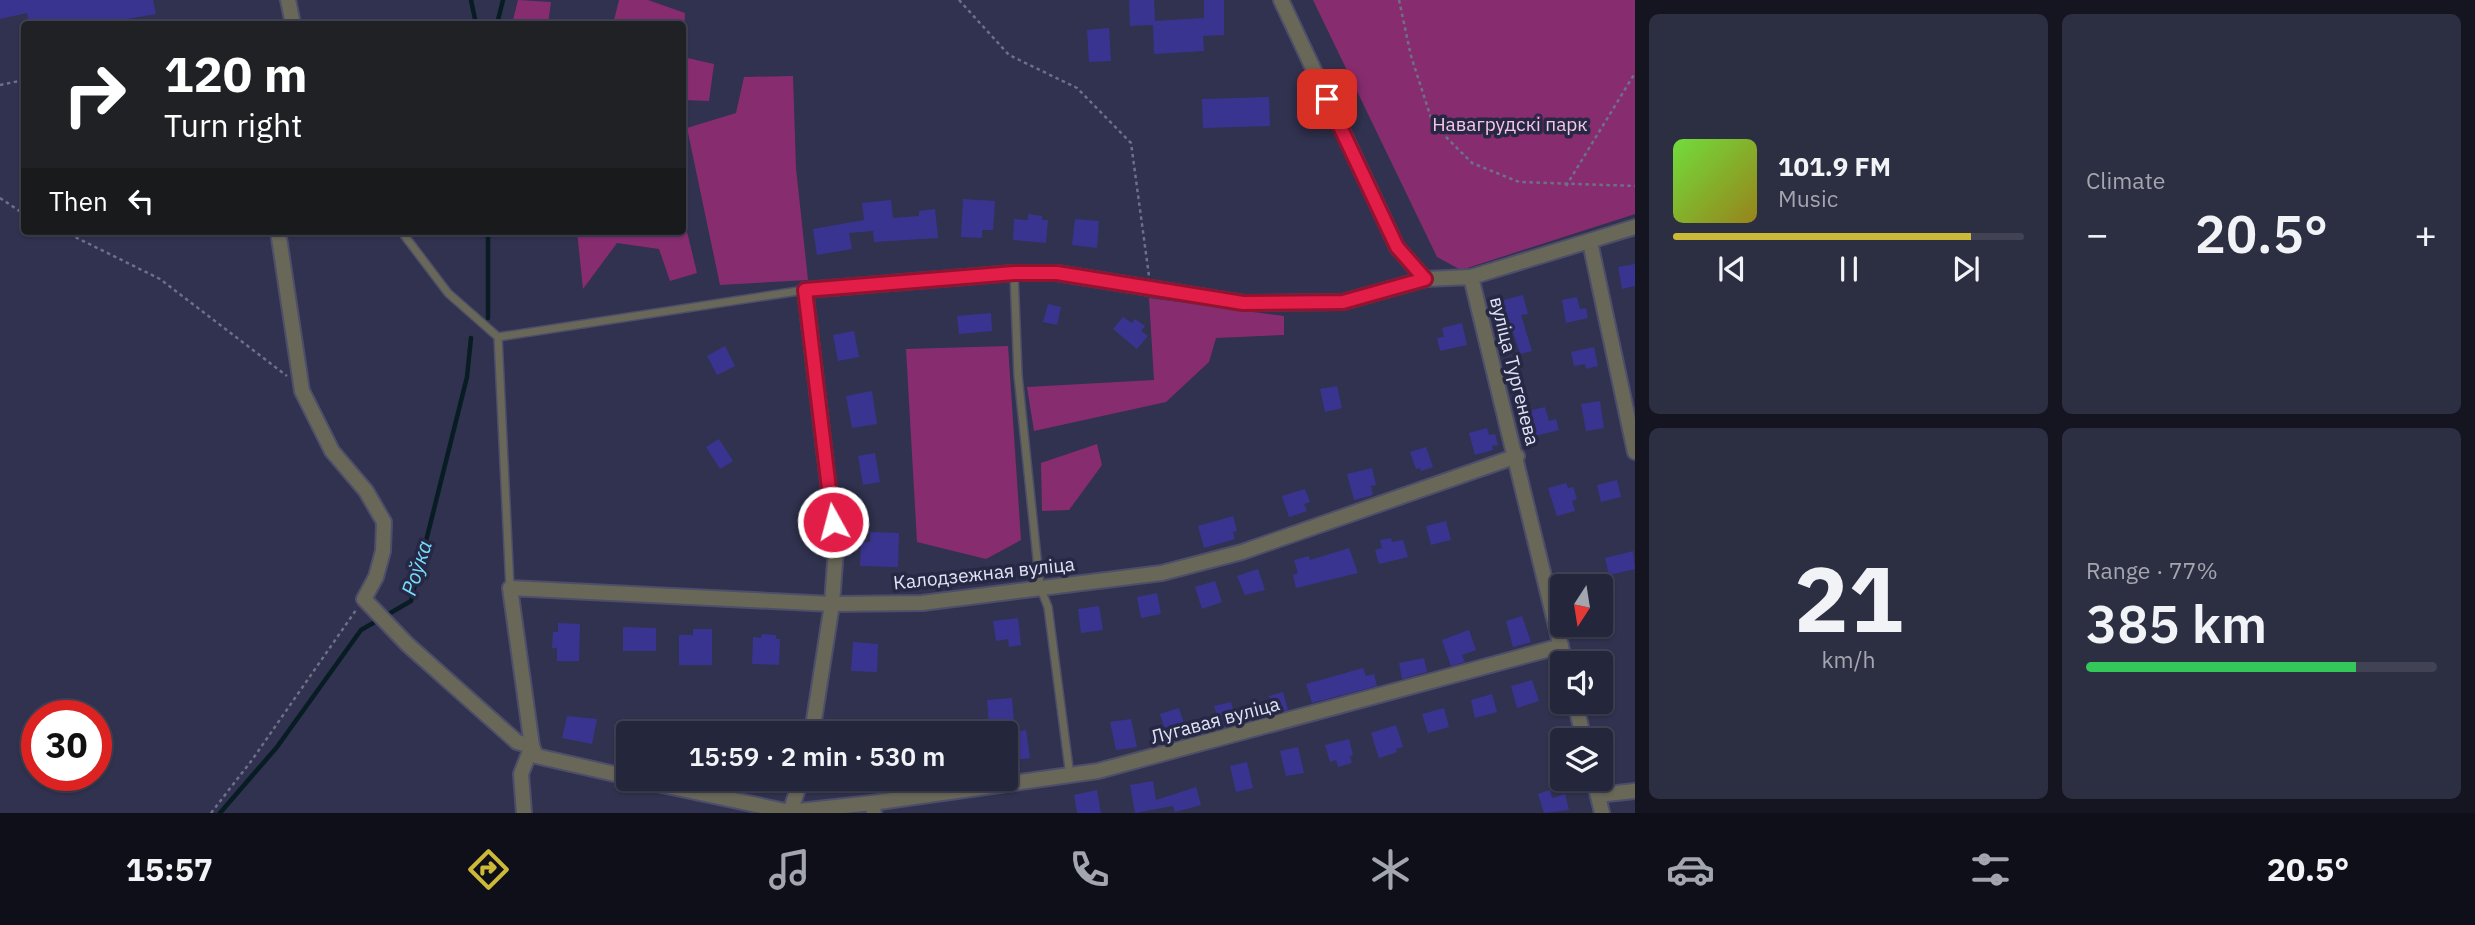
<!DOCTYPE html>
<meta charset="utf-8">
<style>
body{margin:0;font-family:"IBM Plex Sans",sans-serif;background:#2c2e42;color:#f1f3f6;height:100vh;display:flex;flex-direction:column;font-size:26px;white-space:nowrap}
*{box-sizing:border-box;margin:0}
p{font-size:23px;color:#a3a5af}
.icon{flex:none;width:38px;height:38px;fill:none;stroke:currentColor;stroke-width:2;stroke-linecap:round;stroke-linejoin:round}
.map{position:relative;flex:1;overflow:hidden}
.panel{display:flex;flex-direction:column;gap:14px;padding:14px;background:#141520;width:840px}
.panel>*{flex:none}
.banner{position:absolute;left:21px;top:21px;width:665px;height:214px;border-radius:7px;box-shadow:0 2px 5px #0004,0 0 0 2px #414355;background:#202124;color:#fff;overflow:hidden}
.needle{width:46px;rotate:192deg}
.tools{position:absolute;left:1550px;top:574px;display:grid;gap:14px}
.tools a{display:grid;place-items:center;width:63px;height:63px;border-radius:7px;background:#24263b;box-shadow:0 2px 5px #0004,0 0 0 2px #414355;font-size:35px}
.speed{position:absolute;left:21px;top:700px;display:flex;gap:14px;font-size:35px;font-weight:700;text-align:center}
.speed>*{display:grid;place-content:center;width:91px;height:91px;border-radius:50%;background:#24263b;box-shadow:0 2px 5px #0004,0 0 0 2px #414355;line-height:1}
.speed .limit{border:10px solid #d22;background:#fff;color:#111}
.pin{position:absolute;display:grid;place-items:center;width:60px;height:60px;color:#fff;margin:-30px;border-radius:14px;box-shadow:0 4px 10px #0006}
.me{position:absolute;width:77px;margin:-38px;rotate:353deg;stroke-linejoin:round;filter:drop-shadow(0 0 5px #0008)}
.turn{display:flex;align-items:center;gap:24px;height:147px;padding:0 28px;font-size:32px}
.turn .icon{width:91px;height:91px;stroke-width:2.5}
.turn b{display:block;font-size:49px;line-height:60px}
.then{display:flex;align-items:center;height:66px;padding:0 28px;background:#0003;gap:14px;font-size:26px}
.big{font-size:52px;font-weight:600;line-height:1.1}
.panel .tile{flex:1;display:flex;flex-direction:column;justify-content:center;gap:10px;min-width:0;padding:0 24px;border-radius:10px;background:#2c2e42}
.panel .dial{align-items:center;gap:0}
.dial b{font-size:91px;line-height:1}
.song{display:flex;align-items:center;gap:21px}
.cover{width:84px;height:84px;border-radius:10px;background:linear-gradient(135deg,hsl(100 70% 55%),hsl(50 70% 35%))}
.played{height:7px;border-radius:4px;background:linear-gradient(90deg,#cdb938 85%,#414355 85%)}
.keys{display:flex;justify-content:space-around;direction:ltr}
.heat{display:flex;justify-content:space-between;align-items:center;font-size:38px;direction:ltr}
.charge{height:10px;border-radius:5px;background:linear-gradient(90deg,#34c759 77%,#414355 0)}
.panel .tiles{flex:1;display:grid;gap:14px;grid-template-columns:repeat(2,1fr)}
.trip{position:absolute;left:616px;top:721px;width:402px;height:70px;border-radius:7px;background:#24263b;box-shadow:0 2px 5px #0004,0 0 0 2px #414355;font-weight:600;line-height:70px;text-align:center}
.tabs{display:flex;height:112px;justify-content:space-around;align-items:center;background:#0e0f18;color:#a3a5af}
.tabs .icon{width:49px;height:49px}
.tabs .active{color:#cdb938}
.tabs b{font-size:32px;color:#f1f3f6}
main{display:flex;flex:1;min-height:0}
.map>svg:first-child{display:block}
.green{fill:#882c70}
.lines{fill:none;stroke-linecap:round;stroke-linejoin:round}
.stream{stroke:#081d23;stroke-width:4.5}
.building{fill:#3a3491}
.service-casing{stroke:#4c4e6a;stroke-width:10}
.minor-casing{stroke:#4c4e6a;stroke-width:18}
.path{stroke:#6e7089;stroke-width:2.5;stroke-dasharray:3.5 3.5;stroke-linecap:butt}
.service{stroke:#696758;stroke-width:7}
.minor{stroke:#696758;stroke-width:14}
.route-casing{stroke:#92132f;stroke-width:18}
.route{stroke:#e11d48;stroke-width:12}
.labels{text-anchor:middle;stroke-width:7;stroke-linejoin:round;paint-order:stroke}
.park-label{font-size:19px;fill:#f8c5e6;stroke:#262844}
.street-label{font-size:19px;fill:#e0e3f5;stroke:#262844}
.water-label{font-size:21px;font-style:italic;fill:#75defe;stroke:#262844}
</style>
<main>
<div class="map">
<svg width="1635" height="813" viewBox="0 0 1635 813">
<rect width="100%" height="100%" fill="#30324f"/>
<g class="green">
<polygon points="518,0 551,2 548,24 512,24"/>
<polygon points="619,0 648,0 685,13 683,53 682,24 613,24"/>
<polygon points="1313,0 1635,0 1635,214 1461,270 1437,257"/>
<polygon points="683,57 714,64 709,101 683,100"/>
<polygon points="793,76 796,168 808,280 720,285 687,128 736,113 744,77"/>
<polygon points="683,215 697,273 670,281 659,249 617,243 583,289 577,231 682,231"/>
<polygon points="1149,298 1284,316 1284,335 1216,338 1209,362 1166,402 1034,431 1027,387 1154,380"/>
<polygon points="1008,346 1021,540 986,559 917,542 906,349"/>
<polygon points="1097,444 1102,465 1069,510 1042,511 1041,463"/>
</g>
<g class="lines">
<g class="stream">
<polyline points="471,0 476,24"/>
<polyline points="497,24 503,0"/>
<polyline points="488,231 488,318"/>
<polyline points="220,813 277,747 361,630 411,601 467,377 471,338"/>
</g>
</g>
<g class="building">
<polygon points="0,0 153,0 156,14 98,24 29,24 27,13 0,19"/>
<polygon points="1129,0 1154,0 1155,21 1204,18 1204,0 1224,0 1224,35 1203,36 1204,51 1154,54 1153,25 1130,26"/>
<polygon points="1109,28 1111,61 1089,62 1087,30"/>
<polygon points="1269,97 1270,126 1203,128 1202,99"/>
<polygon points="963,199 995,201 993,230 982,230 982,238 961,237"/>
<polygon points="891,200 893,218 919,216 919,211 935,209 938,238 874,242 873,231 849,233 852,249 817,255 813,229 864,220 862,203"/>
<polygon points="1028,214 1042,216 1042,220 1048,220 1046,243 1013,240 1014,219 1028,220"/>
<polygon points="1075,219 1099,221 1097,248 1072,245"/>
<polygon points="1635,264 1635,286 1622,289 1618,267"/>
<polygon points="1523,295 1528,314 1521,315 1532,351 1520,354 1509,319 1505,320 1500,301"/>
<polygon points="1577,297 1580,309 1586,308 1588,318 1566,323 1562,300"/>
<polygon points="1048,304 1061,307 1057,325 1043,322"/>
<polygon points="991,313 992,331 959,334 957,316"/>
<polygon points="1123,317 1132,323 1135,319 1145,326 1141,331 1148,336 1137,349 1113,329"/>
<polygon points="1462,323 1467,345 1440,351 1437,338 1444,337 1442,328"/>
<polygon points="854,331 859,357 838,361 833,335"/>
<polygon points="725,346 735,366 717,375 707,356"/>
<polygon points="1594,347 1598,366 1586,369 1585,364 1574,366 1571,352"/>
<polygon points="1337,386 1342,408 1325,412 1320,389"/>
<polygon points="872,391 877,424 852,428 846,396"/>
<polygon points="1600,401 1604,428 1586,431 1581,404"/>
<polygon points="1545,407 1549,421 1556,419 1559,430 1535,436 1528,411"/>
<polygon points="1487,428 1489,435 1495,434 1498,445 1492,446 1493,450 1475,455 1469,433"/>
<polygon points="719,439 733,461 720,469 706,447"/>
<polygon points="1426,447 1433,467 1421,471 1420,468 1416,469 1410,452"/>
<polygon points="875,453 880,482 863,485 858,456"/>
<polygon points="1372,468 1376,485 1371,486 1373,495 1354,500 1347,474"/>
<polygon points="1617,480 1621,497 1601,502 1597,485"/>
<polygon points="1566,483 1568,488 1573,487 1577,499 1572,501 1575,511 1557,516 1548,488"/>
<polygon points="1305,489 1310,502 1304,504 1307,511 1289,517 1282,496"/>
<polygon points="1233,516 1237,531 1233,532 1235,539 1204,548 1198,526"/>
<polygon points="1446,521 1451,540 1431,545 1426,526"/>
<polygon points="870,532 899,533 898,567 860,566 861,542 870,542"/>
<polygon points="1391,538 1392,542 1403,540 1408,557 1379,564 1375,550 1382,548 1380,540"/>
<polygon points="1349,548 1358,573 1296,588 1293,575 1298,573 1294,560 1309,556 1310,560"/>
<polygon points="1633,551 1635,569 1609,575 1605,558"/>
<polygon points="1258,569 1265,590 1245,595 1237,576"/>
<polygon points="1215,581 1222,602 1202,609 1195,587"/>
<polygon points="1157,593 1161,614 1141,618 1137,597"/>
<polygon points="1099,606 1103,630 1081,633 1078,609"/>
<polygon points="1522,616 1531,642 1513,647 1506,621"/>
<polygon points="1018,618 1021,645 1009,647 1008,639 996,641 993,621"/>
<polygon points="558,623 580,624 579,661 557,661 557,648 552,648 553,632 558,632"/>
<polygon points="623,627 656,628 656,651 623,651"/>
<polygon points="693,629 712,629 712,665 679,665 679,635 693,635"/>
<polygon points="1469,630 1476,650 1462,655 1465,662 1451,666 1442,640"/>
<polygon points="762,634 776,635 776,639 780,639 779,665 752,664 753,637 761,638"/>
<polygon points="853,642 878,644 877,672 851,671"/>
<polygon points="1424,658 1427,672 1402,679 1399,663"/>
<polygon points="1363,668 1366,676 1374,674 1377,686 1312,703 1306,684"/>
<polygon points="1532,680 1539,701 1517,708 1511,686"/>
<polygon points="1283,692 1288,710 1264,716 1261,706 1271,703 1269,696"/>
<polygon points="1492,694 1497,712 1475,718 1471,700"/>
<polygon points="1012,698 1014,723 989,725 987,700"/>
<polygon points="1231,702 1237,724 1221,728 1214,706"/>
<polygon points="1179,708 1187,733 1168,739 1160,714"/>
<polygon points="1444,708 1449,727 1428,733 1422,714"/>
<polygon points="567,716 597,719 592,744 562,738"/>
<polygon points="1131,719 1137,747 1116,750 1110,722"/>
<polygon points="1396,725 1403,747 1396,749 1397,752 1379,758 1371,733"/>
<polygon points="1026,730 1030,758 1006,761 1006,732"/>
<polygon points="1349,739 1353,755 1350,756 1352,763 1338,767 1336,760 1330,762 1325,745"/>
<polygon points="1298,747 1304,773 1286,776 1280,751"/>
<polygon points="1247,762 1253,788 1236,792 1230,766"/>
<polygon points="747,779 782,779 779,791 746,783"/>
<polygon points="1153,781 1156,800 1196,787 1201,805 1175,812 1173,806 1135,813 1130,785"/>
<polygon points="1097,790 1101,813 1077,813 1074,795"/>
<polygon points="1550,790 1552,798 1565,794 1569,810 1544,813 1538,794"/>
</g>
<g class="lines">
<g class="service-casing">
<g id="service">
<polyline points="401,231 448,293 498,337 510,588"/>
<polyline points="1014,273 1018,375 1040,587 1048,607 1070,776"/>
<polyline points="498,337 805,290"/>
</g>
</g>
<g class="minor-casing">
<g id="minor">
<polyline points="288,0 293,24"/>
<polyline points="1281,0 1397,247 1425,279 1471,277 1565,663"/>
<polyline points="278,231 302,391 332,451 366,491 384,522 383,551 376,577 364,599 407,644 517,742 532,746 536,756 628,777"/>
<polyline points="1590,242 1635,452"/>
<polyline points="1471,277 1635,227"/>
<polyline points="1575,702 1584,740"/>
<polyline points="812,733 832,604 836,548 805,290 1014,273 1057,273 1243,303 1343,302 1425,279"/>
<polyline points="634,779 790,812 872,803 874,813"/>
<polyline points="1594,779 1602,813"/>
<polyline points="1598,795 1635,791"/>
<polyline points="872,803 1098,771 1561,646"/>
<polyline points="524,813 521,774 532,746 510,588 832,604 922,603 1162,573 1242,552 1517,456"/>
<polyline points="790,813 801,779"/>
</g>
</g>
<g class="path">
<polyline points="959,0 1009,55 1077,88 1131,143 1149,276"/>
<polyline points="1399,0 1411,56 1433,124 1472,163 1519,182 1635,186"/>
<polyline points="0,85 24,80"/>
<polyline points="1566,186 1635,73"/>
<polyline points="0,198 24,214"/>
<polyline points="63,231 160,279 287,376"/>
<polyline points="211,813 252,760 356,610"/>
</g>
<use href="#service" class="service"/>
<use href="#minor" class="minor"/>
</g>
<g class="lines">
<g class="route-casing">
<polyline id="route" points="833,522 805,290 1014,273 1057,273 1243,303 1343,302 1425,279 1397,247 1327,99"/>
</g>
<use href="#route" class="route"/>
</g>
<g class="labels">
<g class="park-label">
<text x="1510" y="131">Навагрудскі парк</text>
</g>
<g class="street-label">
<text transform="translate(1515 371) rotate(76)" y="7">вуліца Тургенева</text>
<text transform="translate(984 573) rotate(-6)" y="7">Калодзежная вуліца</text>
<text transform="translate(1215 720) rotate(-15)" y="7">Лугавая вуліца</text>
</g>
<g class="water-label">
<text transform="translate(417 568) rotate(-72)" y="7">Роўка</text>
</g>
</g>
</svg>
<div class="tools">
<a><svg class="needle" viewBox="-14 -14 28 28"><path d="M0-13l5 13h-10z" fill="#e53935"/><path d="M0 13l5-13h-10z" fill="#a3a5af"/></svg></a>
<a><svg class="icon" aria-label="sound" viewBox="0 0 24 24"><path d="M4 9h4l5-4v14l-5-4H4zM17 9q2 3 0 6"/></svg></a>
<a><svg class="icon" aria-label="layers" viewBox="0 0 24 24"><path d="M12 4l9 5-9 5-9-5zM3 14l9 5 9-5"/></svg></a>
</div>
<div class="speed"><div class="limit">30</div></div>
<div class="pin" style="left:1327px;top:99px;background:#d93025"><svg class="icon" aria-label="arrive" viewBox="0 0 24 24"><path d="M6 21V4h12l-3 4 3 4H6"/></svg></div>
<svg class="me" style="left:833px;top:522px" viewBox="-20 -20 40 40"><circle r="17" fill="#e11d48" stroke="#fff" stroke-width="3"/><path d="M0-11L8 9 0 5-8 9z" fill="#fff"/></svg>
<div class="trip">15:59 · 2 min · 530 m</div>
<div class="banner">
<div class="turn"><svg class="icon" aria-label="right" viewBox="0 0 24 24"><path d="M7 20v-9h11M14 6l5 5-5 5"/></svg><div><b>120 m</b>Turn right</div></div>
<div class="then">Then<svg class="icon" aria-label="left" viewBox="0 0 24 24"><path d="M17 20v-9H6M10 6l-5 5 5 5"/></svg></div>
</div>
</div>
<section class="panel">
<div class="tiles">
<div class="tile">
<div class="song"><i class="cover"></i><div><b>101.9 FM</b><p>Music</p></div></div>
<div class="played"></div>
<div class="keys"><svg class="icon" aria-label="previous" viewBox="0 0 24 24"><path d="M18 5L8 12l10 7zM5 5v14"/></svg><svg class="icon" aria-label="pause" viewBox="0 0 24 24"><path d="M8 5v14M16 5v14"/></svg><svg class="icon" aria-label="next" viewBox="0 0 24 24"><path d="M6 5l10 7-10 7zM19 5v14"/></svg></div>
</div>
<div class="tile"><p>Climate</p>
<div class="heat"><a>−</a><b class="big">20.5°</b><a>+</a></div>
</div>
<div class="tile dial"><b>21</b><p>km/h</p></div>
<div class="tile"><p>Range · 77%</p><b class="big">385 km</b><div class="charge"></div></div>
</div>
</section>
</main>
<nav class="tabs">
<b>15:57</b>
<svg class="icon active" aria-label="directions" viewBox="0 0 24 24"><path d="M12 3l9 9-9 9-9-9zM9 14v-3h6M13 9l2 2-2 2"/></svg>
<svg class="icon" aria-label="music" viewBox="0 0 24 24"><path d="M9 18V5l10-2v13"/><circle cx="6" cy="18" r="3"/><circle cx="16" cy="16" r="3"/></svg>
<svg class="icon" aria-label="phone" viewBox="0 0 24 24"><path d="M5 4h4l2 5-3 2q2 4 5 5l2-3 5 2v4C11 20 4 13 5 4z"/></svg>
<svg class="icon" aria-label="climate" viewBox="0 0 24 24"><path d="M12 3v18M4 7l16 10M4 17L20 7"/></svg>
<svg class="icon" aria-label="car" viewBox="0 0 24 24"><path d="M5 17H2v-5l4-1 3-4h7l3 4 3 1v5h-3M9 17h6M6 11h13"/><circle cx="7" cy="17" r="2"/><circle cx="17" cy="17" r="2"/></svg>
<svg class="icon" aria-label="filters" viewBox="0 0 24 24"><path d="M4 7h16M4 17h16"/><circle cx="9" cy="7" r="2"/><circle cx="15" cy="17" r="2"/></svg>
<b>20.5°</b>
</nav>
